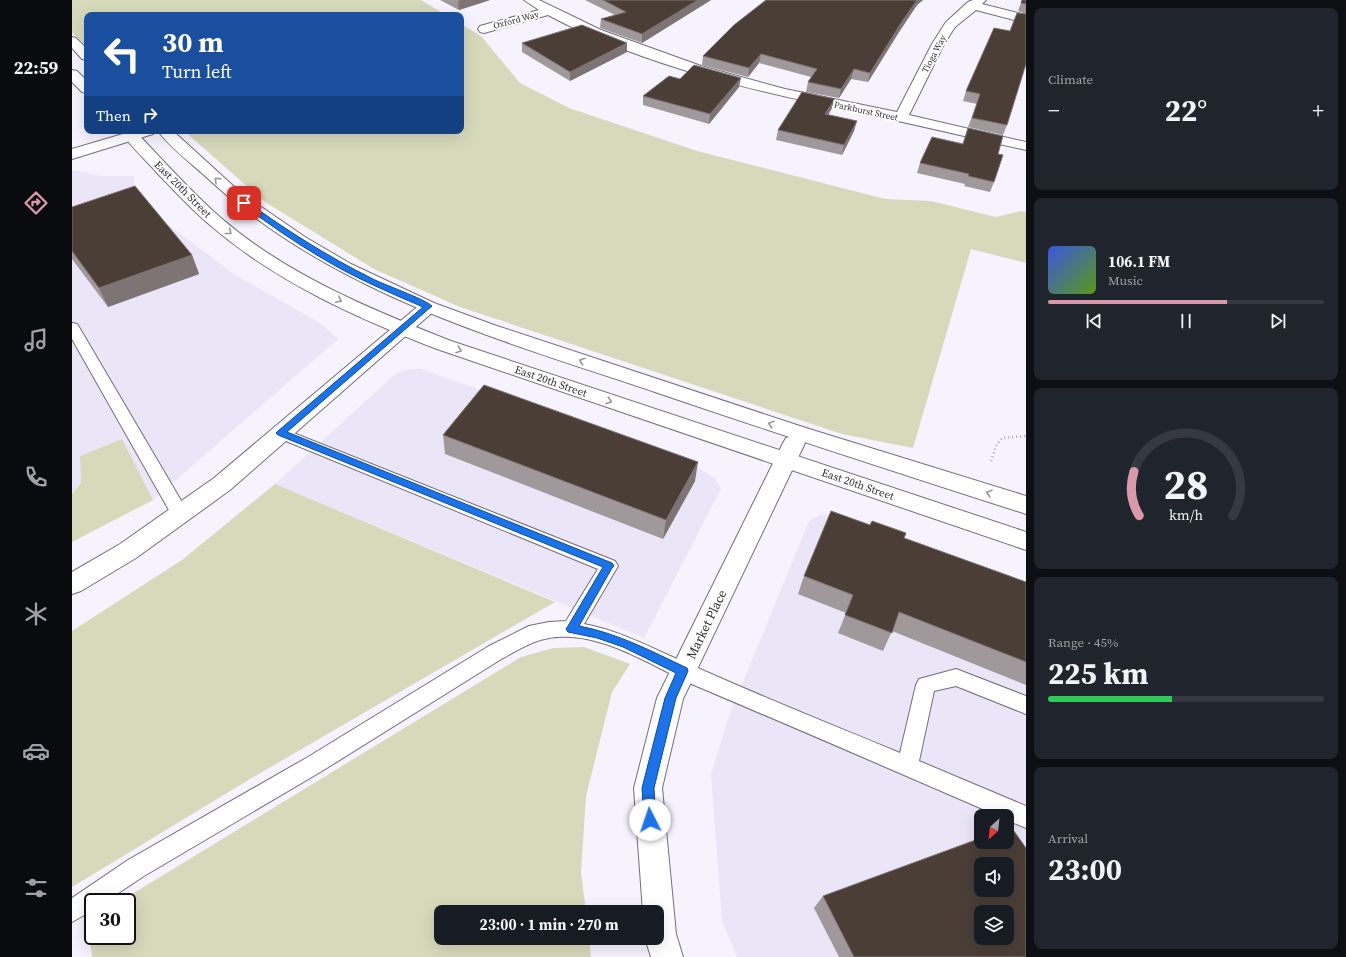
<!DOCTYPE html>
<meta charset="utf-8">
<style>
body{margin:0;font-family:"Source Serif 4",serif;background:#20242c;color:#f1f3f6;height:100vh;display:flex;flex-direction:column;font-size:15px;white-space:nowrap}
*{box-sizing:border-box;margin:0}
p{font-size:13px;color:#9ea1a6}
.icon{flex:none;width:22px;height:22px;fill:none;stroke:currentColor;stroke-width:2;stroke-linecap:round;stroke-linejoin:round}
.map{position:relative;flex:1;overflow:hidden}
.drawer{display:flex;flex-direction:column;gap:8px;padding:8px;background:#0d0f14;width:320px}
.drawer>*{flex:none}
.hud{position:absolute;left:12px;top:12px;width:380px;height:122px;border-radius:8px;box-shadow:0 4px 16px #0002;background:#1a4fa0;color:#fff;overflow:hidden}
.needle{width:26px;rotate:207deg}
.fabs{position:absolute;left:902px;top:809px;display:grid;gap:8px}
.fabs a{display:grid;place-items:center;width:40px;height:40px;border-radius:8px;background:#171b24;box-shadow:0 4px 16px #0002;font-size:20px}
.speed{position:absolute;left:12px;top:893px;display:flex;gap:8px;font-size:20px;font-weight:700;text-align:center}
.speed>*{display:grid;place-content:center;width:52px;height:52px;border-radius:50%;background:#171b24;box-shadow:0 4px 16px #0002;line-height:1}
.speed .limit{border:2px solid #111;border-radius:6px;background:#fff;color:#111}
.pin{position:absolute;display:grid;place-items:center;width:34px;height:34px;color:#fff;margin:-17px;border-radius:8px;box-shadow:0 2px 6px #0006}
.me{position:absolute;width:44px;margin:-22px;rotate:356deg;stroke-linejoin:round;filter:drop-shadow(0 0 3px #0008)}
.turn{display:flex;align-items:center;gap:14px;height:84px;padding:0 12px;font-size:18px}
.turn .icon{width:52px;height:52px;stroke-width:2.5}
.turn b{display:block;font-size:28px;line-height:34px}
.then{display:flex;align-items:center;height:38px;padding:0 12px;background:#0003;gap:8px;font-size:15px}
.big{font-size:30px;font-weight:700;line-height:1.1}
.drawer .widget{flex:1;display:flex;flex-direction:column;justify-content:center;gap:6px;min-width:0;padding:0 14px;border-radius:8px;background:#20242c}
.drawer .dial{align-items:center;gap:0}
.dial svg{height:104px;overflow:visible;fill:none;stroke:#363941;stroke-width:7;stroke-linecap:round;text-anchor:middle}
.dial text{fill:#f1f3f6;stroke:none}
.song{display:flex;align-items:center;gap:12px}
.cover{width:48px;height:48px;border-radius:6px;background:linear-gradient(135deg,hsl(230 70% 55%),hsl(90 70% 35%))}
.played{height:4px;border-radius:2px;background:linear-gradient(90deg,#d999aa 65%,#363941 65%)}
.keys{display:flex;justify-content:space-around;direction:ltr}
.heat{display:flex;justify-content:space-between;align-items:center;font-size:22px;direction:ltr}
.charge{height:6px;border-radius:3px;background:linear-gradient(90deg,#34c759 45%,#363941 0)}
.trip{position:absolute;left:362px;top:905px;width:230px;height:40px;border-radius:8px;background:#171b24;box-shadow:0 4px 16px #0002;font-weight:700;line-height:40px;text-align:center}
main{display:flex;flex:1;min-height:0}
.dock{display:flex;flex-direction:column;width:72px;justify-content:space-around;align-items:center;background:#090b0e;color:#9ea1a6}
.dock .icon{width:28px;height:28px}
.dock .current{color:#d999aa}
.dock b{font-size:18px;color:#f1f3f6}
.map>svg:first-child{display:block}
.built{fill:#eae6f7;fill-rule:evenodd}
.green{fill:#d6d9ba}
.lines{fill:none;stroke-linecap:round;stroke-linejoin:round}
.lane-casing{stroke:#716e7b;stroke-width:2}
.street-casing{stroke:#716e7b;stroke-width:2}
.secondary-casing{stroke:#716e7b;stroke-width:2}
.path{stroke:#a8a6af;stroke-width:2.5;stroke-dasharray:1 3;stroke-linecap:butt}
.lane{fill:#fff;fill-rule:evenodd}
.street{fill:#fff;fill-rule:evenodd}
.secondary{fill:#fff;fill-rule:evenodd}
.wall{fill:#a0989b}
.shaded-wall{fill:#7e7473}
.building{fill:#4a3e37;stroke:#7e7473;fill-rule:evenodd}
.oneway{stroke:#979699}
.route{fill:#1a73e8;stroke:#114b97}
.labels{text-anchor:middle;stroke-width:4;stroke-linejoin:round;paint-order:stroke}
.far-street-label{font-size:9px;fill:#2f2e33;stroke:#fff}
.street-label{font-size:11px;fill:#2f2e33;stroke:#fff}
.near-street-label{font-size:13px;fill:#2f2e33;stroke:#fff}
</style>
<main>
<nav class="dock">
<b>22:59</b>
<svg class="icon current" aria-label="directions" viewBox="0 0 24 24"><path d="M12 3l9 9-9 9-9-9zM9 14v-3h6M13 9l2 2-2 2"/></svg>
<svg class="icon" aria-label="music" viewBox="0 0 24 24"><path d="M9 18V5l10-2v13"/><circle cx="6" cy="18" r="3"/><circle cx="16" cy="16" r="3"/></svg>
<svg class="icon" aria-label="phone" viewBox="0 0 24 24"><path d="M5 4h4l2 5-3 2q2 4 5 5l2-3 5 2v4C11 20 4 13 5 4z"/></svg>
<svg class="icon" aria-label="climate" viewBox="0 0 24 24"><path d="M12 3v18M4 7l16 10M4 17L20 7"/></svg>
<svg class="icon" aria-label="car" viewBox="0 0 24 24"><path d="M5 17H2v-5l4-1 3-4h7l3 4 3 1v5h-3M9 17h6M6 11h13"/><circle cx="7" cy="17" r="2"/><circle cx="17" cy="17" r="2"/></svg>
<svg class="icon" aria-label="filters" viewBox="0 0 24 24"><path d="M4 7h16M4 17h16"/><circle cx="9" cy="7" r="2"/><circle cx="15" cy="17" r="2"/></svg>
</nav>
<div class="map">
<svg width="954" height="957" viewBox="0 0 954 957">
<rect width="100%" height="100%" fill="#f6f3ff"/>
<g class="built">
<polygon points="0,170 30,176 62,176 62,183 64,192 94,223 162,274 251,325 266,339 81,500 50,439 8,456 9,483 0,494"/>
<polygon points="339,369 349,369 623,466 643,478 649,489 572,638 203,484 320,377 329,371"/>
<path d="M 750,514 L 766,518 L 954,584 L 954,957 L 665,957 L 650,921 L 639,774 L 657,716 L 737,521 ZM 909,816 L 935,816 L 935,842 L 909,842 ZM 909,864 L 935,864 L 935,890 L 909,890 ZM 909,912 L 935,912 L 935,938 L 909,938 Z"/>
</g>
<g class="green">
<polygon points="0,0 349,0 374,15 15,15 15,46 0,33"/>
<polygon points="389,24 409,36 448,83 497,108 625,151 813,199 859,201 924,217 949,211 954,212 954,263 899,249 841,448 770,434 388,307 302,269 193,202 112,131 389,131"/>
<polygon points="50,439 81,500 0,542 0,494 9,483 8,456"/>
<polygon points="203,484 483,602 178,779 0,887 0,631 110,560"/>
<polygon points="512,647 558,664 540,692 514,796 509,872 514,912 369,912 369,938 517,938 519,957 20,957 16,921 21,918 21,936 55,936 55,902 47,902 449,657 481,648"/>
</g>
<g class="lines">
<g class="lane-casing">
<g id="lane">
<polygon points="0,323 5,324 7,327 114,509 116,514 114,519 108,520 102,519 0,339"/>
<path d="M 209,428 L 543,561 L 546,566 L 512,624 C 550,631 583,650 619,665 C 688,696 758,724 828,753 L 844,685 L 847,679 L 884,669 L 954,696 L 954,714 L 884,686 L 862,691 L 847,761 L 954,806 L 954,828 L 935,820 L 935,816 L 927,816 C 825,772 724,728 622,685 C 584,668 540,639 499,637 C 470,635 455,645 431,658 L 250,771 L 72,876 L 33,902 L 21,902 L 21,910 L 0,922 L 0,898 L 56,860 L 236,757 L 417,646 L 457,626 L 477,622 L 494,621 L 526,569 L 204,437 L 201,433 L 204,429 Z"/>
</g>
</g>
<g class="street-casing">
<g id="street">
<path d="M 452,0 L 467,0 L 529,30 L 629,66 L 713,89 L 825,112 L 860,44 L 874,22 L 896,2 L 901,0 L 914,0 L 910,4 L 954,15 L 954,23 L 904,10 L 883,27 L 872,44 L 837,115 L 954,142 L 954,150 C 904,139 854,127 804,116 C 693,93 577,69 476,15 L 412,33 L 408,32 L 406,29 L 408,26 L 467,10 Z"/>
<polygon points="61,131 83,131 81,134 0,159 0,149"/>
<polygon points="356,301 362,303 365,307 362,311 158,490 64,558 9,591 0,594 0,572 48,544 142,478 350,303"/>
<polygon points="722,435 730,438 733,443 611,699 590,788 604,934 611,957 579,957 573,938 585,938 585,912 571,912 562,788 585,698 711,443 714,438"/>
</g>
</g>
<g class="secondary-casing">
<g id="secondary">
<polygon points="0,37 4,38 15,49 15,60 10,59 0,48"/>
<polygon points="0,70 5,71 15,81 15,93 10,92 0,82"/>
<path d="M 48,131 L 63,131 C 91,160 118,191 149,218 C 215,275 298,309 379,341 L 954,532 L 954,550 L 365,349 C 285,318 204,282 138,225 C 119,209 103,191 86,174 C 74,160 58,146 48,131 Z"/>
<path d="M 86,131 L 101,131 L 169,193 L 233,237 L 279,264 L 362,303 L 422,325 L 734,428 L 954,496 L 954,514 C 830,474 706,434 583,392 C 423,338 257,293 131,174 C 116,161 98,147 86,131 Z"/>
</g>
</g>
<polyline class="path" points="919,461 924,446 930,438 954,436"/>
<use href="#lane" class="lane"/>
<use href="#street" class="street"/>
<use href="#secondary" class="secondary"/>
</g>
<g class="wall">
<polygon points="368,0 418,0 387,10"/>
<polygon points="513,0 639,0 570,43 528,28 529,19 543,15"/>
<polygon points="694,0 851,0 845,5 827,32 796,82 779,79 767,98 734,92 736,82 739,77 687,63 676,77 630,65 631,56"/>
<polygon points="950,0 954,0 954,14 946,11"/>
<polygon points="922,28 935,125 931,135 896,127 905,104 891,101 894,91"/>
<polygon points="450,43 555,52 498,81 450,52"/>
<polygon points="608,79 667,87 637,124 571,105 571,96"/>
<polygon points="763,99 760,108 756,115 782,131 770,155 704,140 706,130"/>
<polygon points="926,154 922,182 918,192 892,186 893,184 845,173 848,163"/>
<polygon points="0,207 120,255 127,274 36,307 0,259"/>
<polygon points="371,435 623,481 591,539 373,454"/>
<polygon points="832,538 954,582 954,685 820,631 811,651 766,633 774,613 726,594 732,576"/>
<polygon points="751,896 954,957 767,957 742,908"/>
</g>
<g class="shaded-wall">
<polygon points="389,0 418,0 387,10 386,1"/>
<polygon points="626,0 639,0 570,43 570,34"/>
<polygon points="845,0 851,0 845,5 827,32 796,82 798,73 829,23"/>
<polygon points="555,43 555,52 498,81 498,72"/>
<polygon points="689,54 687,63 676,77 677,68"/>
<polygon points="782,69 779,79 767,98 769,89"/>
<polygon points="669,78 667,87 637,124 638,114"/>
<polygon points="763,99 760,108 751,124 753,114"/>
<polygon points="785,121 782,131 770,155 772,145"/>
<polygon points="120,255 127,274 36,307 27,288"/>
<polygon points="626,462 623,481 591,539 594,520"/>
</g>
<g class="building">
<polygon points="531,0 626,0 570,34 529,19 554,12"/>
<polygon points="694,0 845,0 829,23 798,73 782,69 769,89 736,82 745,69 689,54 677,68 631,56 662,25"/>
<polygon points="950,0 954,0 954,4 949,3"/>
<polygon points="945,13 954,14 954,64 935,125 900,118 908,94 894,91 922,28 938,31"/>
<polygon points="510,25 555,43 498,72 450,43"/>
<polygon points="622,65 669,78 638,114 571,96 597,76 608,79"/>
<polygon points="730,92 763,99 753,114 785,121 772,145 706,130"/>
<polygon points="896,128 931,136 926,154 931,155 922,182 896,176 897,174 848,163 860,137 891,144"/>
<polygon points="63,186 120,255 27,288 0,251 0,207"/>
<polygon points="412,385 626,462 594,520 371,435"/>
<polygon points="759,511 798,525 800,521 834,533 832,538 954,582 954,662 827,612 820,633 773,615 781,595 732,576"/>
<path d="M 939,827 L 954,848 L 954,957 L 782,957 L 751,896 L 909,838 L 909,842 L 935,842 L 935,828 ZM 909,864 L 935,864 L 935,890 L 909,890 ZM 909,912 L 935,912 L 935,938 L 909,938 Z"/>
</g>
<defs><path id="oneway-chevron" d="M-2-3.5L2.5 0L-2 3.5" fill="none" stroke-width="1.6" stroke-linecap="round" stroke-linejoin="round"/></defs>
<g class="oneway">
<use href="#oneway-chevron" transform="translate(145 180) rotate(-137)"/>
<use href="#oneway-chevron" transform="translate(157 232) rotate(38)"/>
<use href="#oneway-chevron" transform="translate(267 300) rotate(26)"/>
<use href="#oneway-chevron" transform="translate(387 350) rotate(19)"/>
<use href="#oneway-chevron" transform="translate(510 361) rotate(-162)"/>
<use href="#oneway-chevron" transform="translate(537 401) rotate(19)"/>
<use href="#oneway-chevron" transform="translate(699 424) rotate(-162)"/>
<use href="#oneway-chevron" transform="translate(917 493) rotate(-162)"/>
</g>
<path class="route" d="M 170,201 L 174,201 C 214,230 255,256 299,278 C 312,285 351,298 360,306 L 215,432 L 540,563 L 542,566 L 540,568 L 507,626 C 545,633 579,651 615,668 L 616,671 L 604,698 L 582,788 L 584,820 L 582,824 L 578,826 L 574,824 L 572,820 L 570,788 L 593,698 L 604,673 L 551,647 L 525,638 L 496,632 L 494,629 L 496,626 L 531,567 L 206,435 L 204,433 L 206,431 L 351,307 C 316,292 281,277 248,257 C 221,241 195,223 170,204 Z"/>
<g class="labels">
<g class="far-street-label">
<text transform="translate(444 20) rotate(-15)" y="3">Oxford Way</text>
<text transform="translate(862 54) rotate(-62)" y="3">Tioga Way</text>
<text transform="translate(794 111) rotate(12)" y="3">Parkhurst Street</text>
</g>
<g class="street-label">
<text transform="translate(111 189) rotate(45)" y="4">East 20th Street</text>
<text transform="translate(479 381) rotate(19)" y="4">East 20th Street</text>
<text transform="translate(786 484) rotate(19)" y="4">East 20th Street</text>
</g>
<g class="near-street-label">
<text transform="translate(634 624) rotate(-64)" y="5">Market Place</text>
</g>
</g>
</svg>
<div class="fabs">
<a><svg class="needle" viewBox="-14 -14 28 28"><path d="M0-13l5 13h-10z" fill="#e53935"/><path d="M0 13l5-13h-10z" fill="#9ea1a6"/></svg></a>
<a><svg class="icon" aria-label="sound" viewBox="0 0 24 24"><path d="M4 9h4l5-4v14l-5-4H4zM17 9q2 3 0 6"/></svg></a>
<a><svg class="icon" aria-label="layers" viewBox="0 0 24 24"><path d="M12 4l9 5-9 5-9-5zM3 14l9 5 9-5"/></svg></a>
</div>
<div class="speed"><div class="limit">30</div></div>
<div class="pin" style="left:172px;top:203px;background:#d93025"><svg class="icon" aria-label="arrive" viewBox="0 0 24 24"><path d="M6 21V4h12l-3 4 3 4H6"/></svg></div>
<svg class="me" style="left:578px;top:820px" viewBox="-20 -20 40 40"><circle r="19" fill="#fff"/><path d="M0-13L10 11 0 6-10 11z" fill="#1a73e8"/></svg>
<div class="trip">23:00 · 1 min · 270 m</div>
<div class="hud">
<div class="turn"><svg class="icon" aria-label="left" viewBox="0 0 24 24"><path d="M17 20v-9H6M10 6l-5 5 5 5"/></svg><div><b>30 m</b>Turn left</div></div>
<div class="then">Then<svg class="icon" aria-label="right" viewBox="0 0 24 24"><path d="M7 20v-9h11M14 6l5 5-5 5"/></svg></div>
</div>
</div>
<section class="drawer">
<div class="widget"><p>Climate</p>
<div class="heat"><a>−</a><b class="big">22°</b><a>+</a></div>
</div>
<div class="widget">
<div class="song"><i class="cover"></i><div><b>106.1 FM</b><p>Music</p></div></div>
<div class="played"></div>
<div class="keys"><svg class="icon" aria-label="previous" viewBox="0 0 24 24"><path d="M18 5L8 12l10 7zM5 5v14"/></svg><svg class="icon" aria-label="pause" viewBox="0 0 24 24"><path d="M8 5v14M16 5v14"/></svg><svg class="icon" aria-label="next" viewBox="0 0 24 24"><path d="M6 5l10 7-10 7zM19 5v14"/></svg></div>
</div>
<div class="widget dial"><svg viewBox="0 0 100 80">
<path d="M14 69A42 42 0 1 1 86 69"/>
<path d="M14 69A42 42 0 0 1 10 35" stroke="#d999aa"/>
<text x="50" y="56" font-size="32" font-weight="700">28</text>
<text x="50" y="72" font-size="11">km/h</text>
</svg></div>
<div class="widget"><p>Range · 45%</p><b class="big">225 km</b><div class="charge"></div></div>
<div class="widget"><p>Arrival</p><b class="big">23:00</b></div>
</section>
</main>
